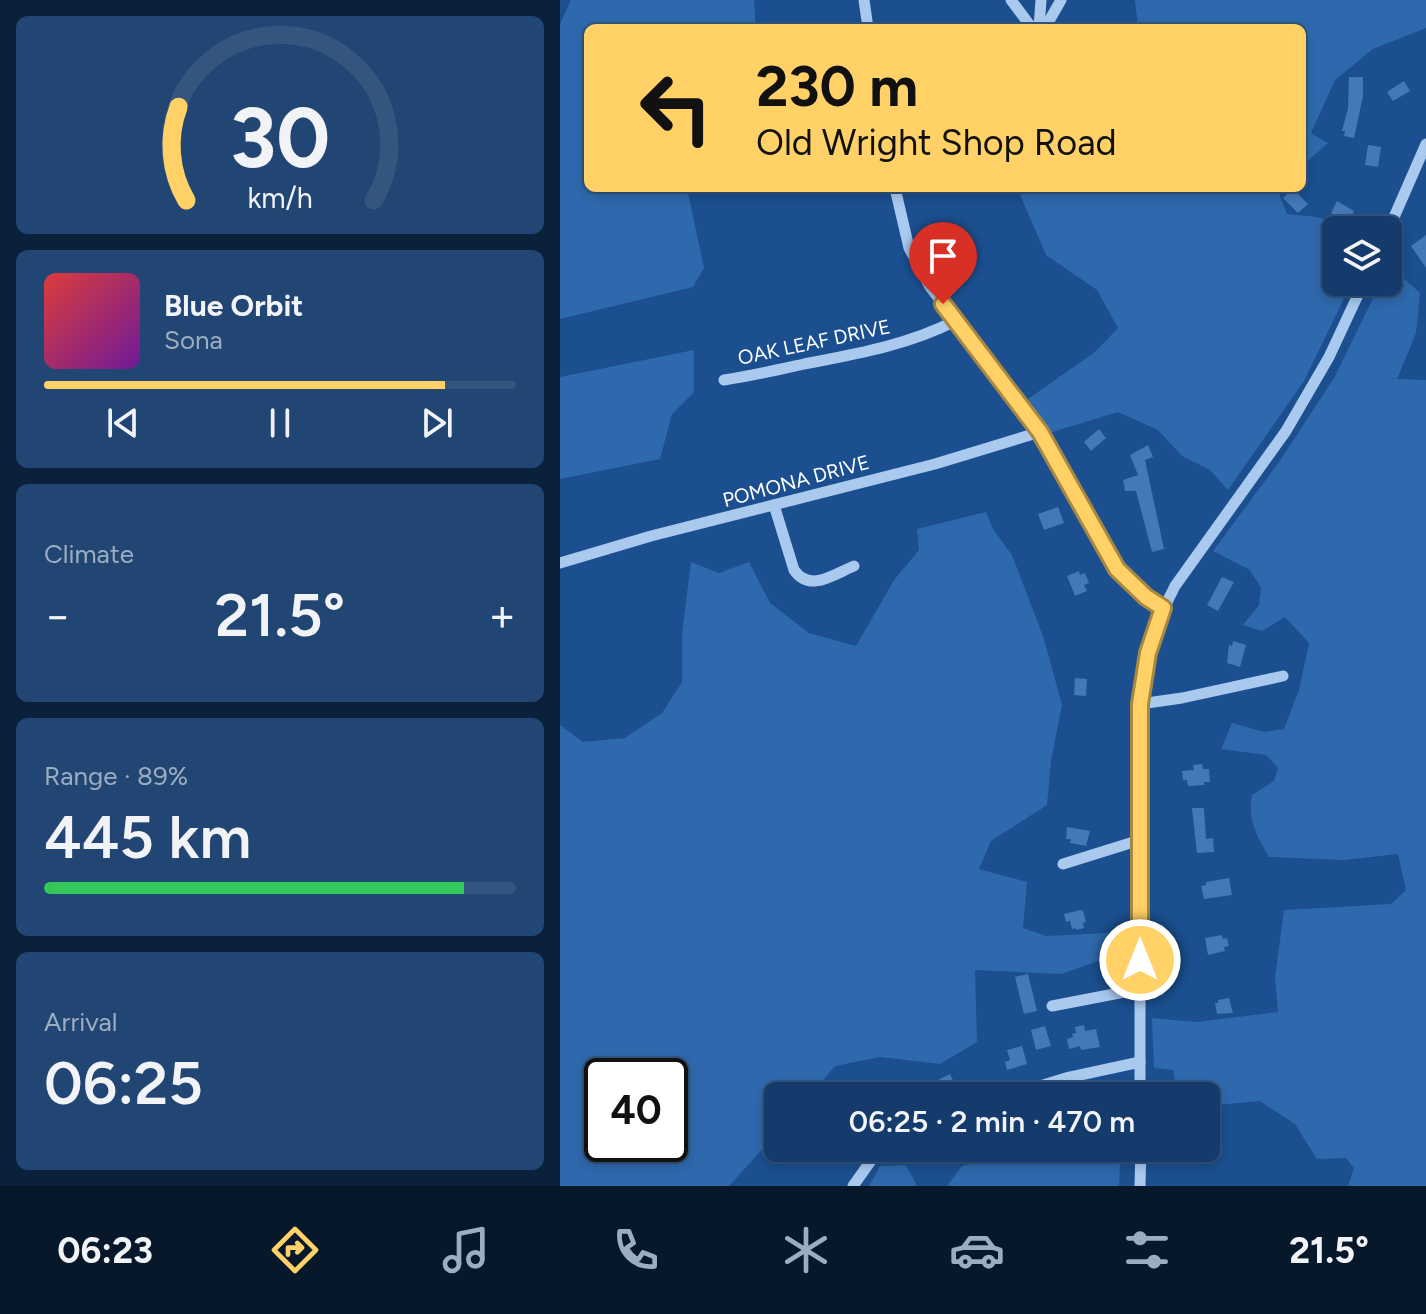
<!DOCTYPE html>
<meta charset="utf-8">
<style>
body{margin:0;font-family:Figtree,sans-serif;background:#214673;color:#f1f3f6;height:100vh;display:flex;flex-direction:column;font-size:30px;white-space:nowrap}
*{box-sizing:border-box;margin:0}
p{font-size:26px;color:#9dadc1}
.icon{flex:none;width:44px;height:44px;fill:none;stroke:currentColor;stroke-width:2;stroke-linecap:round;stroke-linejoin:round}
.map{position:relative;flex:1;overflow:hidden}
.sheet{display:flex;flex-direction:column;gap:16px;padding:16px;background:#0b203b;width:560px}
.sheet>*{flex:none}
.guide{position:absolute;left:24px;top:24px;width:722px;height:168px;border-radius:12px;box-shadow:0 4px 12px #0003,0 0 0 2px #33557e;background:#ffd166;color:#111;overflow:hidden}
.fabs{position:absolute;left:762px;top:216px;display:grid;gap:16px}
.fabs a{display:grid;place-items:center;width:80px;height:80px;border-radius:12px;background:#143b6b;box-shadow:0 4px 12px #0003,0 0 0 2px #33557e;font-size:40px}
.speed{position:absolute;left:24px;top:1058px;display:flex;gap:16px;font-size:40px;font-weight:700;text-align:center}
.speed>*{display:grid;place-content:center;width:104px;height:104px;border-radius:50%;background:#143b6b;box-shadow:0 4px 12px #0003,0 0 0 2px #33557e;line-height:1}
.speed .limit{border:4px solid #111;border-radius:12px;background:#fff;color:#111}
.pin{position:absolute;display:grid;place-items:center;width:68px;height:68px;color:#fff;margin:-82px -34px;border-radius:50% 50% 50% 0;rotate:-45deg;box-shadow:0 0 8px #0007}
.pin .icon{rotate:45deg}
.me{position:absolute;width:88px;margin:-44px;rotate:0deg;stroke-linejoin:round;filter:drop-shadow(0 0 6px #0008)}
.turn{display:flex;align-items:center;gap:28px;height:168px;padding:0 40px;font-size:36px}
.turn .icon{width:104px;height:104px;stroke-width:2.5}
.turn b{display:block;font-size:56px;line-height:68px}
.big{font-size:60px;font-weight:600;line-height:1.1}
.sheet .card{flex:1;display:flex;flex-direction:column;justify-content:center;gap:12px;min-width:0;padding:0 28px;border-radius:12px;background:#214673}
.sheet .dial{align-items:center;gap:0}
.dial svg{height:208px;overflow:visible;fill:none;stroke:#33557e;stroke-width:7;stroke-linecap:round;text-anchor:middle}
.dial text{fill:#f1f3f6;stroke:none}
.song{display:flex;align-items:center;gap:24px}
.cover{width:96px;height:96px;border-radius:12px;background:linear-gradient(135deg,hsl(0 70% 55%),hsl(280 70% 35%))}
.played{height:8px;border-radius:4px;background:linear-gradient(90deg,#ffd166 85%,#33557e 85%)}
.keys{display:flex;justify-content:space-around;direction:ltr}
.heat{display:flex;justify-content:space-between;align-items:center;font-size:44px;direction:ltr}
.charge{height:12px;border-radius:6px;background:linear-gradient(90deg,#34c759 89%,#33557e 0)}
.trip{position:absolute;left:204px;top:1082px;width:456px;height:80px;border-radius:12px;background:#143b6b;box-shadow:0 4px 12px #0003,0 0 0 2px #33557e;font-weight:600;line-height:80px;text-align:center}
.dock{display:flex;height:128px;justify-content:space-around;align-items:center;background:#08182b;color:#9dadc1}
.dock .icon{width:56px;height:56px}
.dock .selected{color:#ffd166}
.dock b{font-size:36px;color:#f1f3f6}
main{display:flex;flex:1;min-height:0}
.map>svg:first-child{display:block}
.green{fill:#2e69ad;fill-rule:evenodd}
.building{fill:#4478b7}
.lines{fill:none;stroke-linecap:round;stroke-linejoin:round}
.minor{stroke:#a9c9ee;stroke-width:11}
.route-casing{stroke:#a68842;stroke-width:20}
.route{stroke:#ffd166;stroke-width:14}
.labels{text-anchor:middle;stroke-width:8;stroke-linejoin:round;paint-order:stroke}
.street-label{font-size:20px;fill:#fff;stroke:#1b4f8f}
</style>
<main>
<section class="sheet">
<div class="card dial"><svg viewBox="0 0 100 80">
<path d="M14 69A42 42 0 1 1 86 69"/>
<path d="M14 69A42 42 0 0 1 11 33" stroke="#ffd166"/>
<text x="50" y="56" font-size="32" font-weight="700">30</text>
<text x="50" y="72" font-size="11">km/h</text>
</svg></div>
<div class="card">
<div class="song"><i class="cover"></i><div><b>Blue Orbit</b><p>Sona</p></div></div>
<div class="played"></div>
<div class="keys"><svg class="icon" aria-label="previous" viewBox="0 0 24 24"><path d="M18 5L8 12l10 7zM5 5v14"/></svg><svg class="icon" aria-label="pause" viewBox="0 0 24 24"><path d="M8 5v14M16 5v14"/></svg><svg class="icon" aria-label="next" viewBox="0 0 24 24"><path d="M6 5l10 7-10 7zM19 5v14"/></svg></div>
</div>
<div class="card"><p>Climate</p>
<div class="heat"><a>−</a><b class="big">21.5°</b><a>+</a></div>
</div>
<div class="card"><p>Range · 89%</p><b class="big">445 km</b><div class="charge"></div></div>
<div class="card"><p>Arrival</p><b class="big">06:25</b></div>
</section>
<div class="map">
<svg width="866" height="1186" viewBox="0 0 866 1186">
<rect width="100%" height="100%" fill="#1b4f8f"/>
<g class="green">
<polygon points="11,0 194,0 196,28 28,28 28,188 127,188 144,268 133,287 0,319 0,24"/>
<polygon points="575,0 866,0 866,28 813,49 775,80 751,133 768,143 742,166 742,28 578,28"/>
<polygon points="447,188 724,188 719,194 727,214 757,217 802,230 776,230 776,282 792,282 744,381 668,490 650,470 622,456 598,430 558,412 489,433 468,399 535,352 558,328 537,290 486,255 458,190"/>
<path d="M 829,265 L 860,293 L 856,333 L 837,379 L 866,380 L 866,1186 L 788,1186 L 794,1168 L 786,1158 L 757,1159 L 735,1124 L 700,1101 L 646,1106 L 646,1096 L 617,1096 L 613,1070 L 594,1068 L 592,1018 L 637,1022 L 718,1012 L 715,978 L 724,910 L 831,904 L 846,890 L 838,854 L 784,860 L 709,857 C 697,836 687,820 692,795 L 714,781 L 718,768 L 706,755 L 661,749 L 672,723 L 704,732 L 724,729 L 739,690 L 749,643 L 725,617 L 702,631 L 683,625 L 699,605 L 701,588 L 690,570 L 653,551 L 719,462 L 774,378 L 821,282 L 828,282 Z"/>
<polygon points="134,350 134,392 112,414 100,459 0,479 0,377"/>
<path d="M 426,512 L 433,529 L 452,555 L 484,639 L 502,705 L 491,761 L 487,805 L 431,841 L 419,869 L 467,882 L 463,928 L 486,936 L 548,933 L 553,956 L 501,974 L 415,970 L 417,1042 L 380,1064 L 320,1057 L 275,1066 L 250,1096 L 218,1096 L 218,1132 L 169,1186 L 0,1186 L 0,725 L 23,742 L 65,738 L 102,713 L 122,682 L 122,634 L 131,562 L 159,573 L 189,562 L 210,603 L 249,633 L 296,646 L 334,580 L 359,550 L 357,529 ZM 110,1076 L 110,1144 L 42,1144 L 42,1076 Z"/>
<polygon points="488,1148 561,1148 559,1186 387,1186 402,1166"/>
<polygon points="346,1165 357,1186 309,1186 320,1166"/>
</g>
<g class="building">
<polygon points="789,77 803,77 803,96 794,138 784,136 785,131 782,131 788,108"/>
<polygon points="844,81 850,91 833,101 827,92"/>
<polygon points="808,145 821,147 818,167 805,165"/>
<polygon points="733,189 748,204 738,213 723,198"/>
<polygon points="777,201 794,211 788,222 771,213"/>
<polygon points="866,235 866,268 851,246"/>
<polygon points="539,429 546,438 531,451 524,442"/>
<polygon points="588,445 593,457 585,460 604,549 592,552 576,491 565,491 563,480 578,475 570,455"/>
<polygon points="498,507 504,523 484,530 478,514"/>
<polygon points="519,571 520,575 525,573 529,583 524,585 527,591 515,596 507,576"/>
<polygon points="662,577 674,582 658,611 647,605"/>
<polygon points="673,641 686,645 680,667 667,663 669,645 672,646"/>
<polygon points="515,678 527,679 526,696 514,695"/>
<polygon points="642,764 643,769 649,769 650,782 644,782 644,785 628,786 627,780 623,780 622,771 634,770 633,765"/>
<polygon points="632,808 644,808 646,839 653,838 654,852 637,853"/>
<polygon points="507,827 530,831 526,846 510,843 511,839 506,839"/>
<polygon points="669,878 672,895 644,899 641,886 646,885 646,882"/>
<polygon points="520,910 523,911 526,922 523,923 524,928 516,930 516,928 512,929 510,921 506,922 504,914"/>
<polygon points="662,935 663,939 667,938 669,946 664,947 665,951 648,955 645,938"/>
<polygon points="468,974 477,1011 464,1014 455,977"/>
<polygon points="669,998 673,1013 657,1014 655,1003 658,1003 658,1000"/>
<polygon points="524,1025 525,1031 536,1029 540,1047 521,1050 520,1046 509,1049 507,1039 513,1037 512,1034 516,1033 515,1027"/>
<polygon points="485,1026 491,1046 476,1050 471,1030"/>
<polygon points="462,1046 467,1064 447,1070 445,1062 450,1060 447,1050"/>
<polygon points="390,1074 398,1091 383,1096 376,1081"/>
</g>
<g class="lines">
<g class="minor">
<polyline points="304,0 308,28"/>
<polyline points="451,0 472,28"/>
<polyline points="479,28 481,0"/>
<polyline points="485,28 501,0"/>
<polyline points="335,188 349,248 370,287 480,432 557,569 586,597 603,608"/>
<polyline points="828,231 866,144"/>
<path d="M 164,380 C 191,376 217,370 244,364 C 296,354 348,345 395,321"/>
<path d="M 214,505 L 234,570 C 250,593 274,574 294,566"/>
<polyline points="0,563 91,536 375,464 480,432"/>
<polyline points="580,704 622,698 723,676"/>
<polyline points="503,864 580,840"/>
<polyline points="492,1006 580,989"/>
<polyline points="447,1096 506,1078 580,1062"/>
<path d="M 580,1096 L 580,704 C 584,661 595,624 615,586 L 726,431 L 769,357 L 804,282"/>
<polyline points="293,1186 320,1148"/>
<polyline points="580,1186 581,1148"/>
</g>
</g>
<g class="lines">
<g class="route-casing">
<polyline id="route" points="383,304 480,432 557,569 586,597 603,608 588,653 580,704 580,960"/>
</g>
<use href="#route" class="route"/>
</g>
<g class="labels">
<g class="street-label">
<text transform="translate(254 342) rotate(-12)" y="7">OAK LEAF DRIVE</text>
<text transform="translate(236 481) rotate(-15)" y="7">POMONA DRIVE</text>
</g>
</g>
</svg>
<div class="fabs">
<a><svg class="icon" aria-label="layers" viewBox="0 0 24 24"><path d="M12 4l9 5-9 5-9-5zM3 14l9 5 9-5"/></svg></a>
</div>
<div class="speed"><div class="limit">40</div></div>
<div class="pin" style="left:383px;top:304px;background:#d93025"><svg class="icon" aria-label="arrive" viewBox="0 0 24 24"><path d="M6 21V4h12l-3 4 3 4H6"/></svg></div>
<svg class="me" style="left:580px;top:960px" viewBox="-20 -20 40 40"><circle r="17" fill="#ffd166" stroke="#fff" stroke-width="3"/><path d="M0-11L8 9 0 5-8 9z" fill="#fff"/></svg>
<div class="trip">06:25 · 2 min · 470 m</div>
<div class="guide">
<div class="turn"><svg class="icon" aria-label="left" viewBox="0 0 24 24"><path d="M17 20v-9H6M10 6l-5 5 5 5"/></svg><div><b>230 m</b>Old Wright Shop Road</div></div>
</div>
</div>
</main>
<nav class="dock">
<b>06:23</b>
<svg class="icon selected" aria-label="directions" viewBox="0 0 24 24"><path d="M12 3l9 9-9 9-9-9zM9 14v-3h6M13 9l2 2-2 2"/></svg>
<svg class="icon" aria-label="music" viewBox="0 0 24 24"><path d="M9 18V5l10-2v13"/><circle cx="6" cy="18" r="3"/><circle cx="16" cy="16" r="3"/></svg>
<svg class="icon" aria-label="phone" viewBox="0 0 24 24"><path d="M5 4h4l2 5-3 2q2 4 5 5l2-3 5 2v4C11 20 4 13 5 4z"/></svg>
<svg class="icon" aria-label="climate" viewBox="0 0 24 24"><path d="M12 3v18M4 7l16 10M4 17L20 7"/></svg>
<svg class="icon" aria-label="car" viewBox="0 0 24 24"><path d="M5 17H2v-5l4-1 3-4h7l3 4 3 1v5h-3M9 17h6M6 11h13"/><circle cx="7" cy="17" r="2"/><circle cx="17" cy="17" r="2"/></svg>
<svg class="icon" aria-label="filters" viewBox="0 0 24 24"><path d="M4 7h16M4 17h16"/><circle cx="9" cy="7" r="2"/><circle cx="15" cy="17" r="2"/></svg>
<b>21.5°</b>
</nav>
